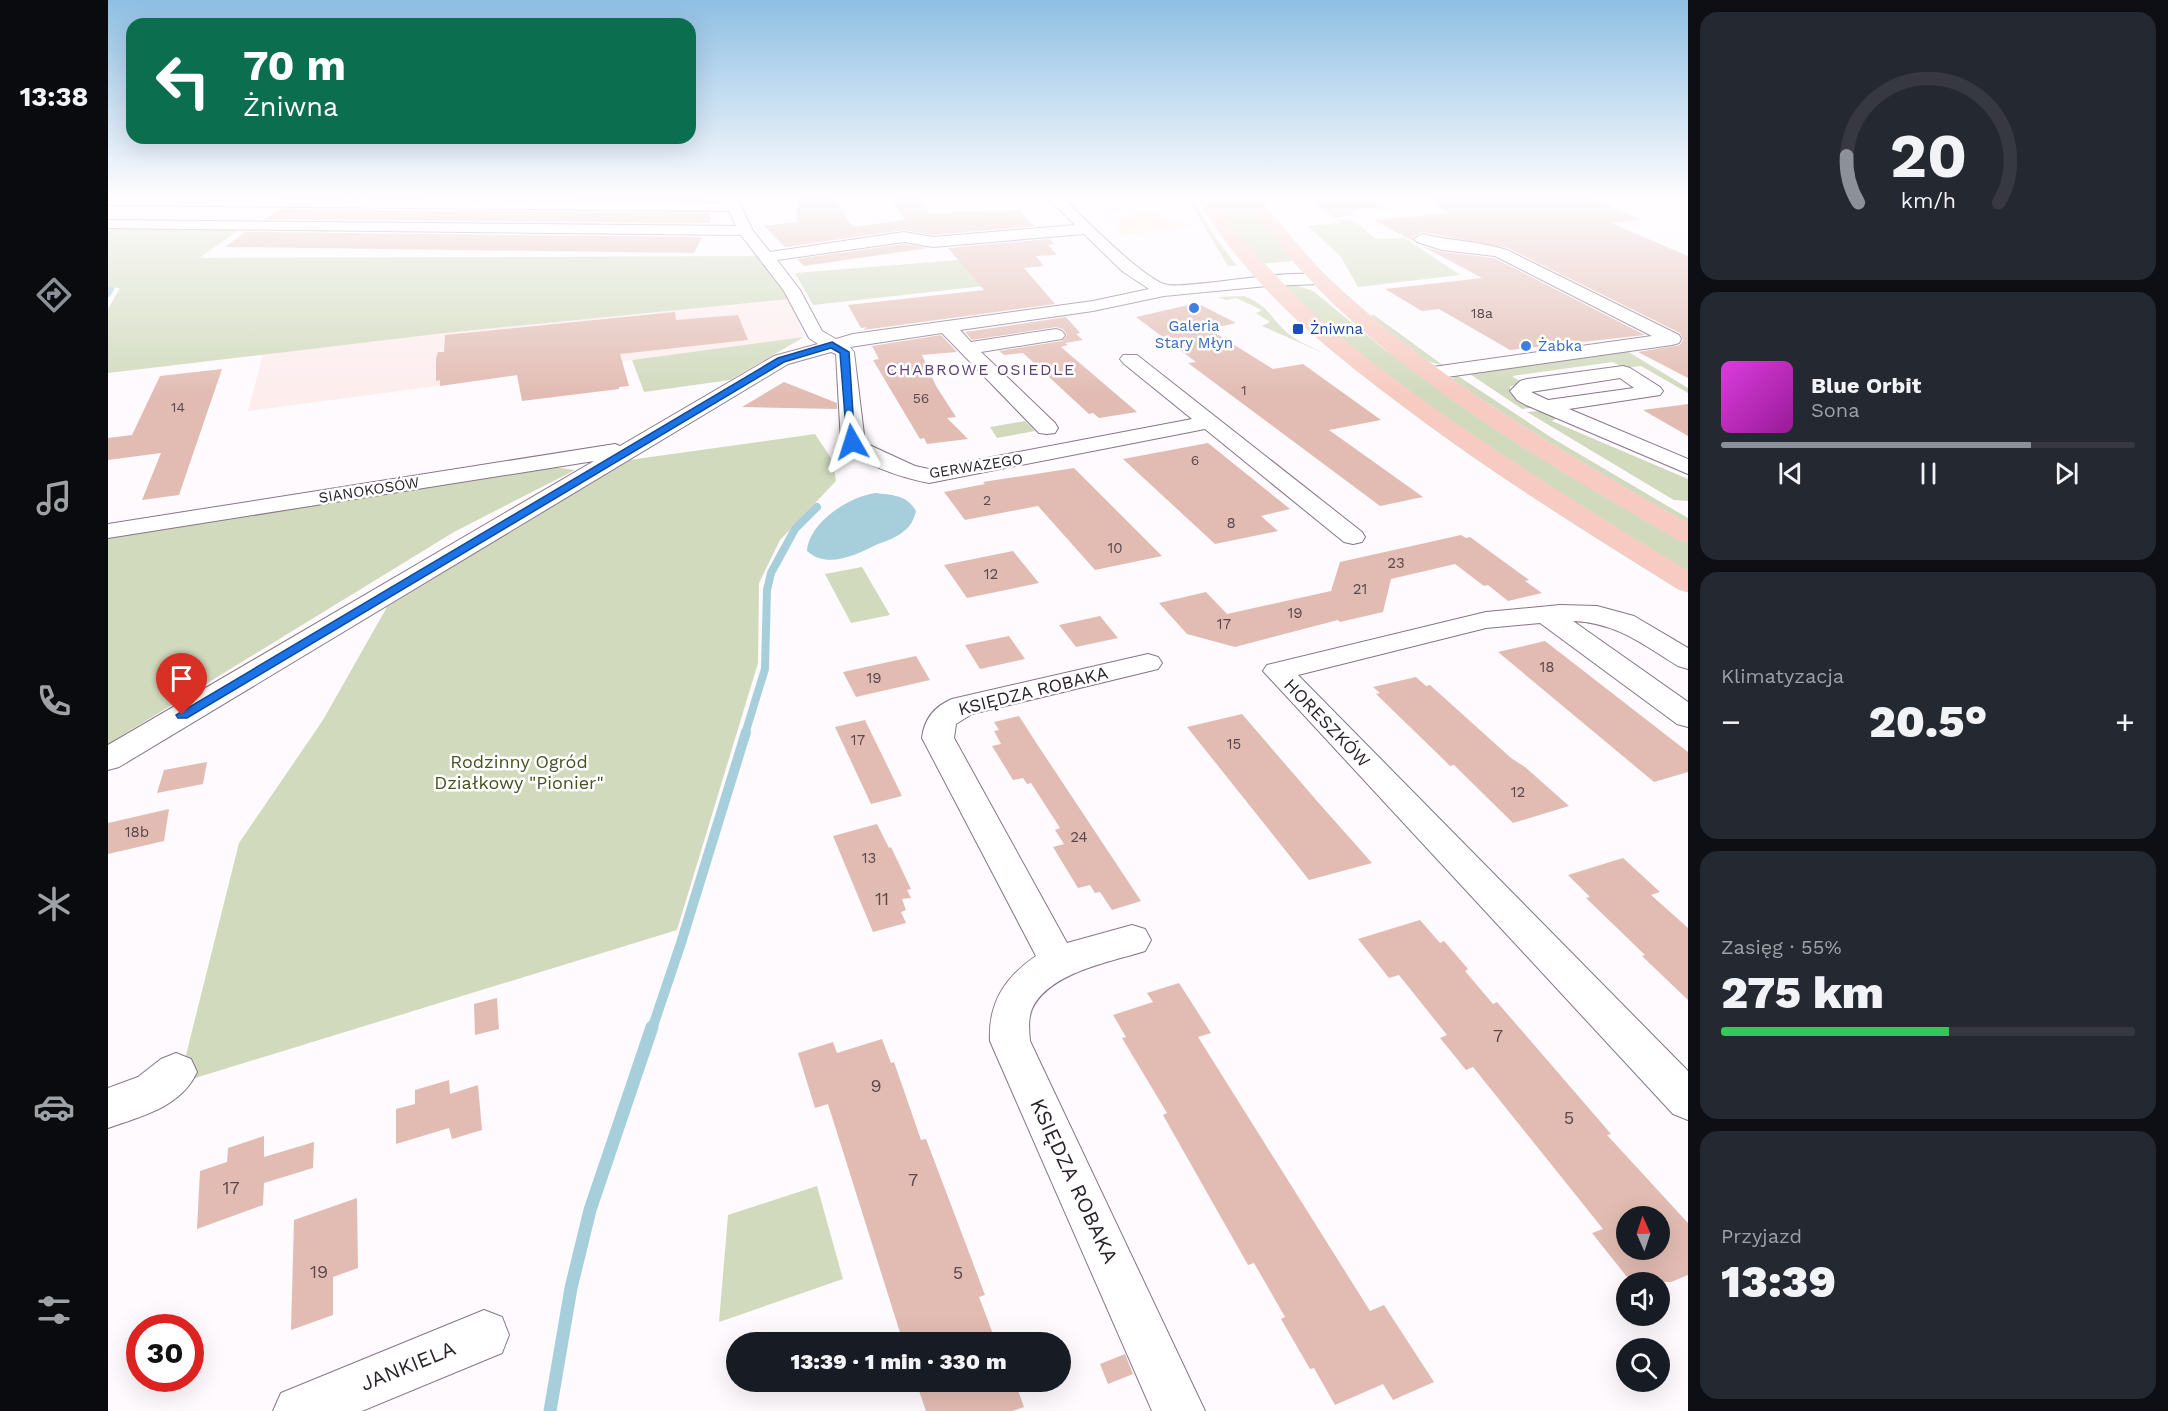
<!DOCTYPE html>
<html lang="pl">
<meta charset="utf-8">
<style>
body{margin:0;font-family:"Work Sans",sans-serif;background:#242831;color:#f1f3f6;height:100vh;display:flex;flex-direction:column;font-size:22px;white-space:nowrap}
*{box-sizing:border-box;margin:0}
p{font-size:20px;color:#9ea1a6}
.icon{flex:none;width:33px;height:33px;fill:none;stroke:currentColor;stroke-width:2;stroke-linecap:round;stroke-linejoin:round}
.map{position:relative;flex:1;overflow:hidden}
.drawer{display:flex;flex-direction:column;gap:12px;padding:12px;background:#0d0f14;width:480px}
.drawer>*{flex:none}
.banner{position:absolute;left:18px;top:18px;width:570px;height:126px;border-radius:18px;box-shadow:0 6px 24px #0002;background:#0b6e4f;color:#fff;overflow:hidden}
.needle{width:39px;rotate:357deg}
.fabs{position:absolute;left:1508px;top:1206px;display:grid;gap:12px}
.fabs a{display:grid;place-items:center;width:54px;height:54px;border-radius:50%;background:#171b24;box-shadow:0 6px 24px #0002;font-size:30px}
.speed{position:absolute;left:18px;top:1314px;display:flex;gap:12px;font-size:30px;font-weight:700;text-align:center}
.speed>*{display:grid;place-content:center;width:78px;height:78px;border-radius:50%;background:#171b24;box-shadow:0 6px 24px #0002;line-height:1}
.speed .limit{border:9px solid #d22;background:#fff;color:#111}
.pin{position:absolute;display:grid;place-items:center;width:51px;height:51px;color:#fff;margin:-62px -26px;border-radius:50% 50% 50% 0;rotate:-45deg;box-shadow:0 0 6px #0007}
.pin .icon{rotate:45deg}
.me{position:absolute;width:66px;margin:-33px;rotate:354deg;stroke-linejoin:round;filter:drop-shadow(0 0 4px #0008)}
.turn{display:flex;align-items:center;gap:21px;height:126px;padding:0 18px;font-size:27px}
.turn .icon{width:78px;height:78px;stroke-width:2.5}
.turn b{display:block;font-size:42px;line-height:51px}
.big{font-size:45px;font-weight:800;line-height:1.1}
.drawer .tile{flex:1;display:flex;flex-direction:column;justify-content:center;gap:9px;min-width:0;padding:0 21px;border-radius:18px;background:#242831}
.drawer .dial{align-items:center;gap:0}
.dial svg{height:156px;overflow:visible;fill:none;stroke:#363941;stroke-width:7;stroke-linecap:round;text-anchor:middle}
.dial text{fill:#f1f3f6;stroke:none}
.song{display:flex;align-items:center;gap:18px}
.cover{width:72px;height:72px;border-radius:9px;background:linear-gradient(135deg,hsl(300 70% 55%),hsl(300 70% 35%))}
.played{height:6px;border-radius:3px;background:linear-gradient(90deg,#8c9099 75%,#363941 75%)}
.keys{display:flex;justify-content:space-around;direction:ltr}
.heat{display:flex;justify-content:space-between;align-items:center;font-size:33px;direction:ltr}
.charge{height:9px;border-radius:4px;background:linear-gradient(90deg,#34c759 55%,#363941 0)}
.trip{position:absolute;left:618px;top:1332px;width:345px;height:60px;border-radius:30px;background:#171b24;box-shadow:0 6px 24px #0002;font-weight:800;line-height:60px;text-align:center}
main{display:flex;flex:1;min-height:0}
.dock{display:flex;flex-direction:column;width:108px;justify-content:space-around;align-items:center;background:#090b0e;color:#9ea1a6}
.dock .icon{width:42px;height:42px}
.dock .on{color:#8c9099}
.dock b{font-size:27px;color:#f1f3f6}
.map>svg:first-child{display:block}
.commercial{fill:#fcf0db}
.industrial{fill:#fdeded}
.green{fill:#d1dabd}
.water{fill:#a7cfdb}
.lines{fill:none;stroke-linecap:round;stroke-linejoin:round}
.stream-far3{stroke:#a7cfdb;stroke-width:4.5}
.stream-far2{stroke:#a7cfdb;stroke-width:8}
.stream-far1{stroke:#a7cfdb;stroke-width:10}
.stream{stroke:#a7cfdb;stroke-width:13}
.building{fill:#e2bcb3;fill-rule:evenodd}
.minor-casing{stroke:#887488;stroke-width:2}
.major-casing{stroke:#d9d7d9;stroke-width:1}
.minor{fill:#fff;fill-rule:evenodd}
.major{fill:#f7cbc1;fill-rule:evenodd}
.route{fill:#1a73e8;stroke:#114b97;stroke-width:1.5}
.shop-dot{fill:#3f7fe0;stroke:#fff;stroke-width:2}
.transit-dot{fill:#1a4fb4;stroke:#fff;stroke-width:2}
.labels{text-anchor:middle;stroke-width:5;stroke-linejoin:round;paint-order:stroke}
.far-number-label{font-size:14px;fill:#59494d}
.far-shop-label{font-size:15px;fill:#366cbe;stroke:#fff}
.far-transit-label{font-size:15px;fill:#164399;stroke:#fff;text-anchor:start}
.far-street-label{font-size:15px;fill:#2b232b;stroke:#fff}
.number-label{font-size:15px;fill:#59494d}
.far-neighbourhood-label{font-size:16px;letter-spacing:1.5px;fill:#603e78;stroke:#fff}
.street-label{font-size:18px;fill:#2b232b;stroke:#fff}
.park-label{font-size:18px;fill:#46521f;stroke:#fff}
.near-number-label{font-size:18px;fill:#59494d}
.near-street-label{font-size:21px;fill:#2b232b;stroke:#fff}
</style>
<main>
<nav class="dock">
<b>13:38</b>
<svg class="icon on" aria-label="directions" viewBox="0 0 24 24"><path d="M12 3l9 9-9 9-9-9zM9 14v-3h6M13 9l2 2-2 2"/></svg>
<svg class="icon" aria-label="music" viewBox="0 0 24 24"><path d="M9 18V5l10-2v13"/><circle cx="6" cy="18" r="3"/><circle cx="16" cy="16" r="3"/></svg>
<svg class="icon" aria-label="phone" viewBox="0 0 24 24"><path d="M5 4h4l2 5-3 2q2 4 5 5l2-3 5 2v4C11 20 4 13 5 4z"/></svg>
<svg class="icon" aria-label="climate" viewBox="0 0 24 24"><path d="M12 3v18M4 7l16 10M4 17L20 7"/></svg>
<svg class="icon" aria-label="car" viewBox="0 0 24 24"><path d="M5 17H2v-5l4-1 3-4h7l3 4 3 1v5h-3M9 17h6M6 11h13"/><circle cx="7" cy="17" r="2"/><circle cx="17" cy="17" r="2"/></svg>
<svg class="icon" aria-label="filters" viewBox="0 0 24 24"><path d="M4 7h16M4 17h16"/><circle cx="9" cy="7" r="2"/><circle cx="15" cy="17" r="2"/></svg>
</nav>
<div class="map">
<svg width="1580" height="1411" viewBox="0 0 1580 1411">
<rect width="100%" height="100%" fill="#fefafe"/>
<polygon class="commercial" points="1051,212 1060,221 1081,223 1085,228 1014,235 1000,215"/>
<polygon class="industrial" points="682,299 696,337 140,411 155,354 337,333"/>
<g class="green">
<polygon points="1079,198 1084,198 1105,234 1129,266 1120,266"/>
<polygon points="1104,198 1136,198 1185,261 1151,264"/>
<polygon points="1199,198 1263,198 1278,207 1242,210 1246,215 1226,218"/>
<polygon points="1243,219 1268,239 1297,238 1352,275 1250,287 1233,257 1200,226 1234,223 1229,220"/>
<polygon points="16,226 134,228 91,258 652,256 682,299 337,333 0,373 0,309 12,288 0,287 0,230"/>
<polygon points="850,260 876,286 705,305 687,273"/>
<polygon points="1172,285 1187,285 1205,291 1277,350 1580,542 1580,572 1398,461 1275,373"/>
<path d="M 1136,296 C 1162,306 1162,319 1182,335 C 1192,343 1204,347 1215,353 L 1154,326 L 1162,322 L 1148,313 L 1154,310 L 1128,298 L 1118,300 L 1110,297 Z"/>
<polygon points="1266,315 1336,366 1319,361 1261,316"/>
<polygon points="696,337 622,380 536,392 524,360"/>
<polygon points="1519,351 1580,388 1580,393 1533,366 1516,368 1505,362 1404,376 1413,382 1402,387 1402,393 1429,407 1414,409 1359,372"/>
<path d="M 1347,374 L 1444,438 L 1580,518 L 1580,524 C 1501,479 1423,433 1347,381 L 1344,376 Z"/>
<polygon points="1431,411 1448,418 1444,421 1580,479 1580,501 1566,500 1559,496 1419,412"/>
<polygon points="917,421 927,431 889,438 882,427"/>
<polygon points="707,434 725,461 728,481 672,540 651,583 650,663 569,930 71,1083 131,843 215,720 279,607 521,460"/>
<polygon points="439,466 467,470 346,532 0,744 0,536"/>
<polygon points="754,567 782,615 743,623 717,574"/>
<polygon points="709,1186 735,1279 611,1322 620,1215"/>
</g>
<path class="water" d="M 767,493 C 785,495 799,495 808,511 C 806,519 803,526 796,531 C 789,537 779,541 770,544 C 749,554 720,570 699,551 C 701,522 741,497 767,493 Z"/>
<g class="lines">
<polyline class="stream-far3" points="0,289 4,289 0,295"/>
<polyline class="stream-far2" points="637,734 657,669 659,590 663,573 687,529 709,507"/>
<polyline class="stream-far1" points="544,1029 573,943 638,732"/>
<polyline class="stream" points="442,1411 463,1288 482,1210 544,1027"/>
</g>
<g class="building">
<polygon points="221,198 598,198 598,201"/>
<polygon points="690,198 725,198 745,227 797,220 782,198 811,198 822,213 911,211 927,226 825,235 796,230 677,247 656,226 689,222"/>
<polygon points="1316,198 1483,198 1533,220 1503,223 1580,256 1580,378 1530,352 1572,345 1575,340 1572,333 1400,248 1314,232 1305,237 1305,241 1266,220 1343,213"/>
<polygon points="172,209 602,213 603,219 601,223 156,219"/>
<polygon points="137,232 594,237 586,253 117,247"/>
<polygon points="941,239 947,244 940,245 949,255 928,256 936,266 916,268 947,304 755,330 759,327 753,328 740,305 876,290 840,248"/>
<polygon points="796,244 820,248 696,266 689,259"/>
<polygon points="1314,246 1334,252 1386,258 1537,335 1402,350 1331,309 1314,311 1277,289 1374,278"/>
<polygon points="1089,303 1128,323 1101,329 1165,369 1195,364 1273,420 1221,430 1315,497 1272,506 1080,363 1088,362 1028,317"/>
<polygon points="567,312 568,320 630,315 640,340 512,354 521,386 511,387 511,389 414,401 409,375 332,386 332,380 328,381 328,358 330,352 336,352 337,335"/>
<polygon points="958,317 972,333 968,334 975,340 957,343 960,345 953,347 1029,412 991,418 985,413 981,414 915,353 896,355 891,351 954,341 959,335 955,329 948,327 864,340 857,332"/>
<polygon points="833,335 849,352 814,355 828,386 848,417 839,418 860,439 819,444 816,438 812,439 765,360 771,359 764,346"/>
<polygon points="114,369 71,495 34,500 53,453 0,460 0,438 24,435 52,376"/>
<polygon points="676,382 729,403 729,409 634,407"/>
<polygon points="1580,404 1580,436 1535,410"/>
<polygon points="1100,443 1182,509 1153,516 1170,531 1107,544 1015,459"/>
<polygon points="966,468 1054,556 987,570 930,506 857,520 836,492 877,484 875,482"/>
<polygon points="1353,535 1358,538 1362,537 1421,580 1417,581 1434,593 1400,601 1380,585 1376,586 1347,564 1283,579 1275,612 1232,622 1230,620 1127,647 1079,634 1051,603 1098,592 1119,614 1223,591 1232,562"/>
<polygon points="905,551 931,583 859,598 836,565"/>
<polygon points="992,616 1010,638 968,647 951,625"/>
<polygon points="901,636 917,659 872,669 857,645"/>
<polygon points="1437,641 1580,752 1580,772 1546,782 1390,652"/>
<polygon points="808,656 822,680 748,697 735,672"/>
<polygon points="1308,677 1318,686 1322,685 1403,758 1417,767 1461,806 1405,823 1346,765 1342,766 1332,756 1268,694 1272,693 1265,687"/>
<polygon points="1134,714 1209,801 1264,863 1201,880 1079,727"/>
<polygon points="911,716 929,744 1033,901 1004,910 992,892 987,893 982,885 970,888 945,847 956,844 947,830 952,828 923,783 919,784 915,778 905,780 884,746 893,744 886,731 891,730 886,722"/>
<polygon points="757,720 794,796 763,804 727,727"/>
<polygon points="99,762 95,784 49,793 56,770"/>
<polygon points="61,809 56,841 0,854 0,823"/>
<polygon points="769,824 781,848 783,847 803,889 799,890 803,898 794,899 798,910 793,912 798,923 765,932 725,836"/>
<polygon points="1515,858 1552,892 1543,895 1580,928 1580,1000 1534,956 1537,955 1478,898 1482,897 1460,875"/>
<path d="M 1312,920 L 1332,943 L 1336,941 L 1360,969 L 1357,971 L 1385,1004 L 1389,1002 L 1503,1134 L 1499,1135 L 1580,1223 L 1580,1275 L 1563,1282 L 1523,1282 L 1484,1233 L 1495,1229 L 1365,1067 L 1358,1070 L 1332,1038 L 1339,1035 L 1291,975 L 1281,978 L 1250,939 ZM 1518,1216 L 1551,1216 L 1551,1250 L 1518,1250 Z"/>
<polygon points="1071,983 1103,1033 1090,1037 1262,1311 1276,1305 1326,1382 1285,1400 1275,1384 1227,1405 1206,1368 1202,1369 1173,1319 1177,1317 1146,1263 1140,1265 1055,1115 1059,1113 1014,1038 1018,1037 1005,1015 1045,1002 1039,993"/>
<polygon points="389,998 391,1029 367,1035 366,1004"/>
<polygon points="774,1039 783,1063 786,1062 813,1140 818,1139 840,1197 877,1295 871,1297 888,1342 795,1342 720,1104 707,1108 690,1053 725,1042 729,1053"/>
<polygon points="341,1080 342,1094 370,1085 374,1130 344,1139 341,1128 288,1144 288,1109 307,1104 307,1090"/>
<polygon points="156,1136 156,1157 206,1142 205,1168 156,1183 155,1205 89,1229 92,1171 119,1162 120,1148"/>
<polygon points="249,1198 250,1268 225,1277 225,1315 183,1330 186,1220"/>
<polygon points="1017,1354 1025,1374 1000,1384 992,1364"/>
<polygon points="808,1382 907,1382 916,1407 904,1411 818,1411"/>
</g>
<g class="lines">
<g class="minor-casing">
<g id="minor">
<path d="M 0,198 L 617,203 L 615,198 L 629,198 L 645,231 L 662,252 L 796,232 L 825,237 L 967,225 L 940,198 L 955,198 C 974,216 1038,282 1060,285 C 1086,289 1207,263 1219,279 L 1211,284 L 1159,286 L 1056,296 L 985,311 L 852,330 L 863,342 L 948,329 L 954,331 L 957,335 L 954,339 L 873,352 L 947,423 L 950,428 L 947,433 L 939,434 L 931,433 L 834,333 L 742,347 L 746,352 L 757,443 L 807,466 L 821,469 L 1084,419 L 1015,363 L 1012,359 L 1015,355 L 1029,355 L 1254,532 L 1257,537 L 1254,542 L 1245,544 L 1236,542 L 1097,429 L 821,483 C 795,478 749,464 733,442 L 728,354 L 723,352 L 680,364 L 11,767 L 0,770 L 0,745 L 486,461 L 0,538 L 0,524 L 507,444 L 512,446 L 666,356 L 710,344 L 701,338 L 676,291 L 633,235 L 0,228 L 0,220 L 628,226 L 621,211 L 1,205 ZM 976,234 L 1014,271 L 1041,289 L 985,301 L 745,334 L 728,339 L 714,331 L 692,290 L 669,260 L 796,242 L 825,247 Z"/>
<path d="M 1314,234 C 1342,241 1371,241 1399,250 L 1571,335 L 1573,339 L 1571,343 L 1564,345 L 1325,379 L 1318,377 L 1315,373 L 1318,369 L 1325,367 L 1544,336 L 1387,256 L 1334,250 L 1309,242 L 1306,239 Z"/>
<path d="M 1515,366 L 1522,368 L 1552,387 L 1555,391 L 1552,395 L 1461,409 L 1580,459 L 1580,474 L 1418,405 L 1409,400 L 1402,391 L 1412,381 L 1419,379 ZM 1512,378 L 1526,388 L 1440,400 L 1423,392 Z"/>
<path d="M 1452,605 L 1489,606 L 1526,616 L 1580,648 L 1580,669 L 1570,666 C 1534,644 1509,623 1465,621 L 1580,702 L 1580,727 L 1569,724 L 1432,623 L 1378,628 L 1190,675 L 1580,1071 L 1580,1120 L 1565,1114 L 1155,671 L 1159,665 L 1378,612 Z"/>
<path d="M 1040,654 L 1050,657 L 1054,663 L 1050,669 L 864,714 L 848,724 L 846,738 L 959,943 L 1024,925 L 1037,929 L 1043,940 L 1037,951 C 1003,962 941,972 924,1009 C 920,1018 921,1030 922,1041 L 1097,1411 L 1044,1411 L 882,1041 C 880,1003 897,977 928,956 L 814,738 C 816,719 827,706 844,699 Z"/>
<path d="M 68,1053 L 83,1059 L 89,1072 C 73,1107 34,1116 0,1128 L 0,1088 L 30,1077 L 53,1059 Z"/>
<polygon points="376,1310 394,1317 401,1335 394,1353 254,1411 165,1411 173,1393"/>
</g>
</g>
<g class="major-casing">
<g id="major">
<path d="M 1090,198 L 1104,198 C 1172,296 1266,368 1365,435 C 1435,482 1507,527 1580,571 L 1580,592 L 1570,589 C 1474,529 1377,469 1287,400 C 1238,363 1189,324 1148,278 C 1127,254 1104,226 1090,198 Z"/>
<path d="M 1136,198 L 1151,198 C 1172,223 1192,250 1216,274 C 1322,376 1452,451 1580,523 L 1580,542 L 1570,540 C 1436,462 1269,367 1171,244 C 1159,230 1144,214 1136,198 Z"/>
</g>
</g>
<use href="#minor" class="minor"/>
<use href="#major" class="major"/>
</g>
<linearGradient id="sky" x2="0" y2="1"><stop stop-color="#8ebfe3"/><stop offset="0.5" stop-color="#fffdff"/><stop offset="1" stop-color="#fffdff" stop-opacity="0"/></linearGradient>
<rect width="1580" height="395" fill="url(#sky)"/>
<polygon class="route" points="724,342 741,352 747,444 739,442 732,353 723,348 676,362 79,718 70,718 68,715 670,358"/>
<g class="shop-dot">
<circle cx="1086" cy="308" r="6"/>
<circle cx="1418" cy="346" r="6"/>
</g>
<rect class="transit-dot" x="1184" y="323" width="12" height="12" rx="3"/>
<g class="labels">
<g class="far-number-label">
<text x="1374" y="318">18a</text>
<text x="1136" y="395">1</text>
<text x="813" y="403">56</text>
<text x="70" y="412">14</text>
<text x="1087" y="465">6</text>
<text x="879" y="505">2</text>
</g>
<g class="far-shop-label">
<text x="1086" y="331">Galeria<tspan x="1086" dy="17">Stary Młyn</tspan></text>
<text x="1430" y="351" text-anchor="start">Żabka</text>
</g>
<g class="far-transit-label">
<text x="1202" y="334">Żniwna</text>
</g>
<g class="far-street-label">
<text transform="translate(868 466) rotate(-9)" y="5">GERWAZEGO</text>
<text transform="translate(261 490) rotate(-9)" y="5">SIANOKOSÓW</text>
</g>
<g class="number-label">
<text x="1123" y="528">8</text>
<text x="1007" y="553">10</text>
<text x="1288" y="568">23</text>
<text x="883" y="579">12</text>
<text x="1252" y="594">21</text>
<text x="1187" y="618">19</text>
<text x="1116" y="629">17</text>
<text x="1439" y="672">18</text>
<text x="766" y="683">19</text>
<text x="750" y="745">17</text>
<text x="1126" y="749">15</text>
<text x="1410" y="797">12</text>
<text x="29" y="837">18b</text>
<text x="971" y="842">24</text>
<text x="761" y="863">13</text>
</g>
<g class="far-neighbourhood-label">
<text x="873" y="375">CHABROWE OSIEDLE</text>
</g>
<g class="street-label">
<text transform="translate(925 691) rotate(-14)" y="6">KSIĘDZA ROBAKA</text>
<text transform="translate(1219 723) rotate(46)" y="6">HORESZKÓW</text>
</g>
<g class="park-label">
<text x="411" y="768">Rodzinny Ogród<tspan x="411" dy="21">Działkowy "Pionier"</tspan></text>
</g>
<g class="near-number-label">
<text x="774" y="905">11</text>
<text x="1390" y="1042">7</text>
<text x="768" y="1092">9</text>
<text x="1461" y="1124">5</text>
<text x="805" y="1186">7</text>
<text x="123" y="1194">17</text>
<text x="211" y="1278">19</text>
<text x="850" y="1279">5</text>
</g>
<g class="near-street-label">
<text transform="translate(966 1181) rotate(65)" y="7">KSIĘDZA ROBAKA</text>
<text transform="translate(300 1366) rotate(-22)" y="7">JANKIELA</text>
</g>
</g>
</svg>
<div class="fabs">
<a><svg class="needle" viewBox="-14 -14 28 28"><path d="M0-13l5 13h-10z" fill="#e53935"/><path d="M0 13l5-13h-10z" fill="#9ea1a6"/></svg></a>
<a><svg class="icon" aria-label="sound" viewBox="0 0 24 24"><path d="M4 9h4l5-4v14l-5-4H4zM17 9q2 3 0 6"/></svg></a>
<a><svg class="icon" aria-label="search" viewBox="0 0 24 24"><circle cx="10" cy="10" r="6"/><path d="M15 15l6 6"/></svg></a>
</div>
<div class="speed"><div class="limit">30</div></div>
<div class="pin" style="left:74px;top:715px;background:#d93025"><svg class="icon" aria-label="arrive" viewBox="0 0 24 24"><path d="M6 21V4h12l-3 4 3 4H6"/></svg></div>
<svg class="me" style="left:744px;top:442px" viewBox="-20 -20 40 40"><path d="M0-17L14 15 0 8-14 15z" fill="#1a73e8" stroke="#fff" stroke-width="4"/></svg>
<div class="trip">13:39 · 1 min · 330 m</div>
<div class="banner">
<div class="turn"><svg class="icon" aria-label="left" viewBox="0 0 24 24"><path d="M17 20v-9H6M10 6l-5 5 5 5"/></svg><div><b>70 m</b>Żniwna</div></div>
</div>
</div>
<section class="drawer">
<div class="tile dial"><svg viewBox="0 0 100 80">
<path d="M14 69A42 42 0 1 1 86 69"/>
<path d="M14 69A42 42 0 0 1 8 45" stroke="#8c9099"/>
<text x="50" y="56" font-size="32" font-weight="700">20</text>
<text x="50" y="72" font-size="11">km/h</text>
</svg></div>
<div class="tile">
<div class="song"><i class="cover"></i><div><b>Blue Orbit</b><p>Sona</p></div></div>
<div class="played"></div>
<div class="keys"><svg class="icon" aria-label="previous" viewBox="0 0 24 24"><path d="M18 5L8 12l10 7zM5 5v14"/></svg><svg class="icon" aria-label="pause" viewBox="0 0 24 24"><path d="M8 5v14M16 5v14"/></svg><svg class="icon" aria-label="next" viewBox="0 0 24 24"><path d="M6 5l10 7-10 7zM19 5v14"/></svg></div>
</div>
<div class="tile"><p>Klimatyzacja</p>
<div class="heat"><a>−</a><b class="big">20.5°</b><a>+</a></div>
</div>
<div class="tile"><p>Zasięg · 55%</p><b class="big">275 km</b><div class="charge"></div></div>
<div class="tile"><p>Przyjazd</p><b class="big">13:39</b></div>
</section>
</main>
